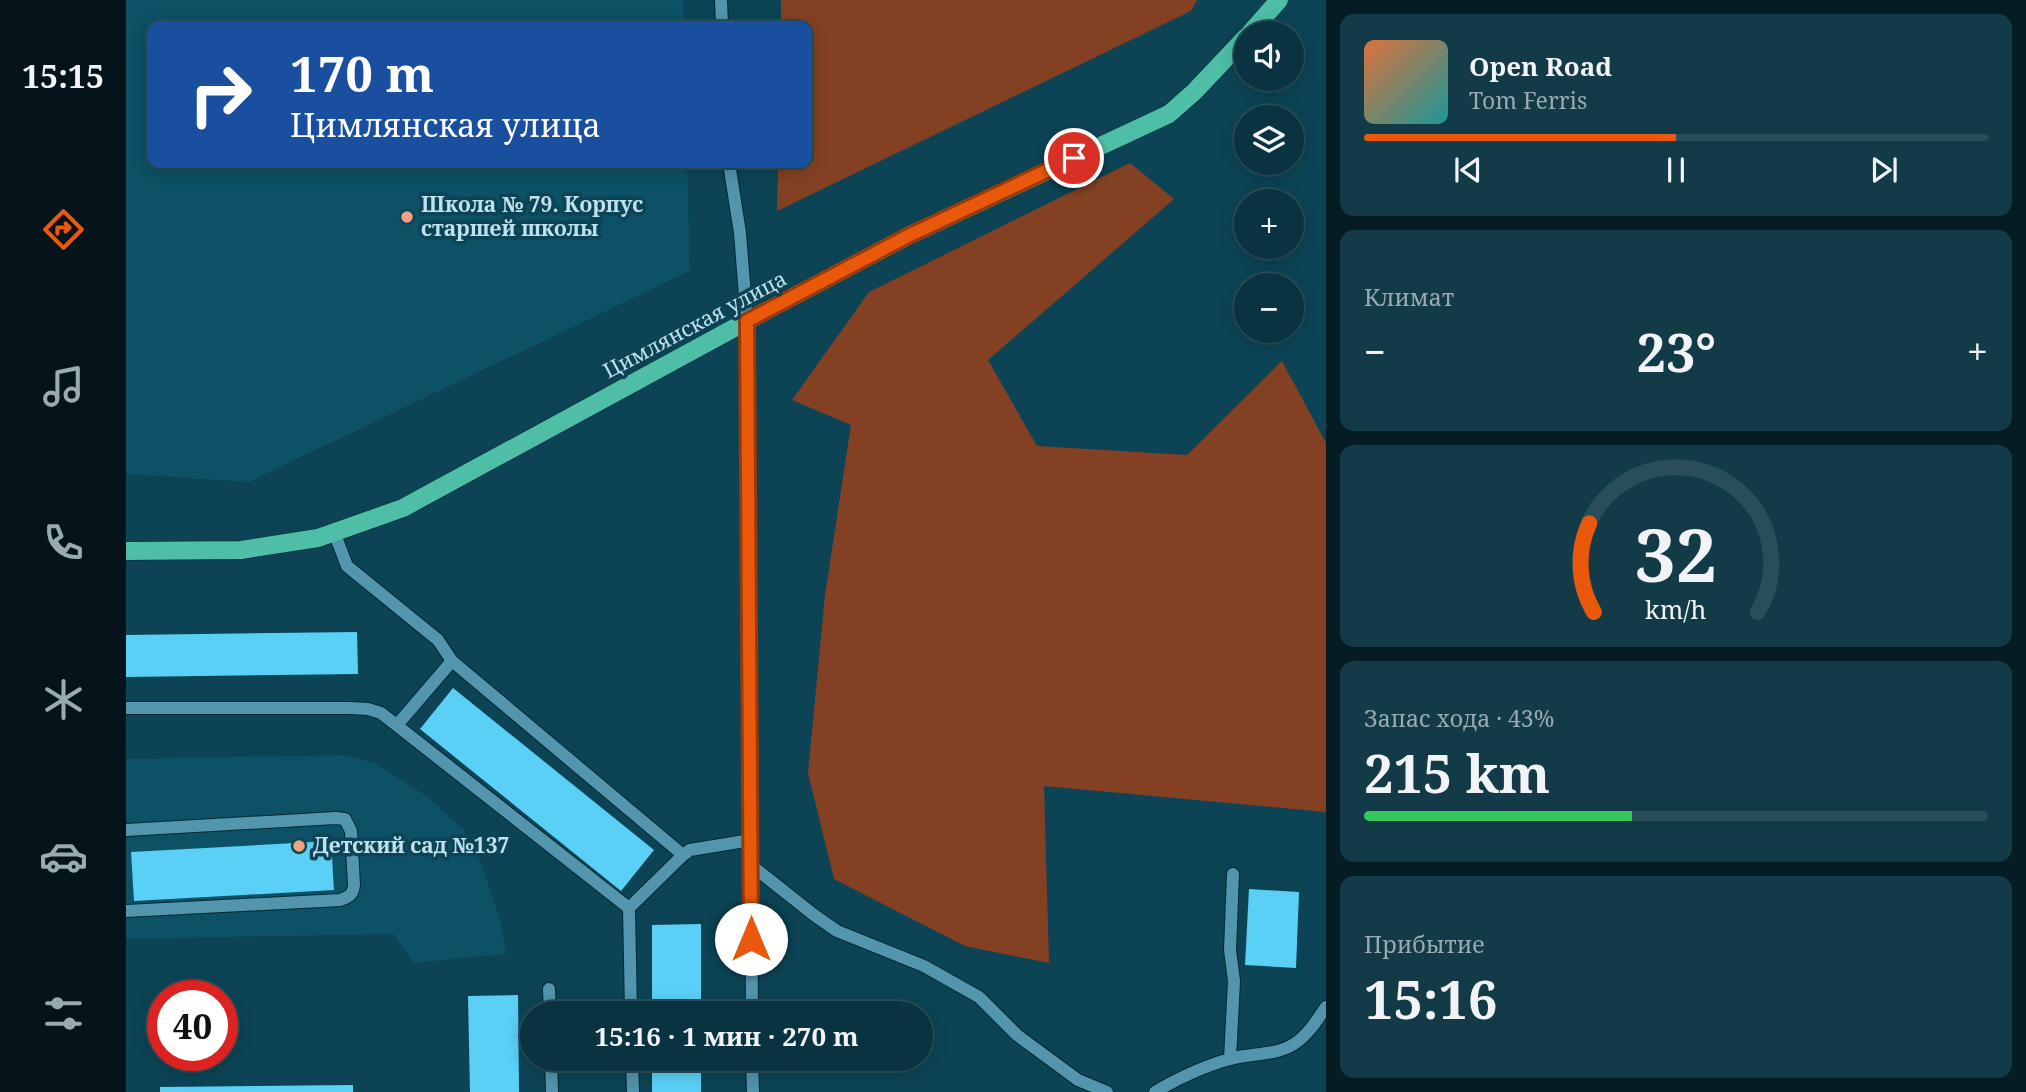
<!DOCTYPE html>
<html lang="ru">
<meta charset="utf-8">
<style>
body{margin:0;font-family:"Noto Serif",serif;background:#123b47;color:#f1f3f6;height:100vh;display:flex;flex-direction:column;font-size:26px;white-space:nowrap}
*{box-sizing:border-box;margin:0}
p{font-size:23px;color:#99aab1}
.icon{flex:none;width:38px;height:38px;fill:none;stroke:currentColor;stroke-width:2;stroke-linecap:round;stroke-linejoin:round}
.map{position:relative;flex:1;overflow:hidden}
.panel{display:flex;flex-direction:column;gap:14px;padding:14px;background:#051c23;width:700px}
.panel>*{flex:none}
.top-card{position:absolute;left:21px;top:21px;width:665px;height:147px;border-radius:14px;box-shadow:0 4px 18px #0003,0 0 0 2px #294e59;background:#1a4fa0;color:#fff;overflow:hidden}
.buttons{position:absolute;left:1108px;top:21px;display:grid;gap:14px}
.buttons a{display:grid;place-items:center;width:70px;height:70px;border-radius:50%;background:#093340;box-shadow:0 4px 18px #0003,0 0 0 2px #294e59;font-size:35px}
.speed{position:absolute;left:21px;top:980px;display:flex;gap:14px;font-size:35px;font-weight:700;text-align:center}
.speed>*{display:grid;place-content:center;width:91px;height:91px;border-radius:50%;background:#093340;box-shadow:0 4px 18px #0003,0 0 0 2px #294e59;line-height:1}
.speed .limit{border:10px solid #d22;background:#fff;color:#111}
.pin{position:absolute;display:grid;place-items:center;width:60px;height:60px;color:#fff;margin:-30px;border:4px solid #fff;border-radius:50%;box-shadow:0 2px 7px #0007}
.me{position:absolute;width:77px;margin:-38px;rotate:0deg;stroke-linejoin:round;filter:drop-shadow(0 0 5px #0008)}
.turn{display:flex;align-items:center;gap:24px;height:147px;padding:0 28px;font-size:32px}
.turn .icon{width:91px;height:91px;stroke-width:2.5}
.turn b{display:block;font-size:49px;line-height:60px}
.big{font-size:52px;font-weight:700;line-height:1.1}
.panel .card{flex:1;display:flex;flex-direction:column;justify-content:center;gap:10px;min-width:0;padding:0 24px;border-radius:14px;background:#123b47}
.panel .dial{align-items:center;gap:0}
.dial svg{height:182px;overflow:visible;fill:none;stroke:#294e59;stroke-width:7;stroke-linecap:round;text-anchor:middle}
.dial text{fill:#f1f3f6;stroke:none}
.song{display:flex;align-items:center;gap:21px}
.cover{width:84px;height:84px;border-radius:10px;background:linear-gradient(135deg,hsl(20 70% 55%),hsl(180 70% 35%))}
.played{height:7px;border-radius:4px;background:linear-gradient(90deg,#ea580c 50%,#294e59 50%)}
.keys{display:flex;justify-content:space-around;direction:ltr}
.heat{display:flex;justify-content:space-between;align-items:center;font-size:38px;direction:ltr}
.charge{height:10px;border-radius:5px;background:linear-gradient(90deg,#34c759 43%,#294e59 0)}
.trip{position:absolute;left:394px;top:1001px;width:413px;height:70px;border-radius:35px;background:#093340;box-shadow:0 4px 18px #0003,0 0 0 2px #294e59;font-weight:700;line-height:70px;text-align:center}
main{display:flex;flex:1;min-height:0}
.tabs{display:flex;flex-direction:column;width:126px;justify-content:space-around;align-items:center;background:#04141a;color:#99aab1}
.tabs .icon{width:49px;height:49px}
.tabs .selected{color:#ea580c}
.tabs b{font-size:32px;color:#f1f3f6}
.map>svg:first-child{display:block}
.built{fill:#0c5165}
.green{fill:#844023}
.building{fill:#5bd0f6}
.lines{fill:none;stroke-linecap:round;stroke-linejoin:round}
.minor-casing{stroke:#032934;stroke-width:14}
.major-casing{stroke:#032934;stroke-width:19}
.minor{stroke:#5295ad;stroke-width:12}
.major{stroke:#4ebea6;stroke-width:18}
.route-casing{stroke:#983908;stroke-width:18}
.route{stroke:#ea580c;stroke-width:12}
.poi-dot{fill:#f2a07f;stroke:#0c4455;stroke-width:2.5}
.labels{text-anchor:middle;stroke-width:7;stroke-linejoin:round;paint-order:stroke}
.poi-label{font-size:21px;font-weight:bold;fill:#bfe0ed;stroke:#0c4455;text-anchor:start}
.street-label{font-size:21px;fill:#bfe0ed;stroke:#0c4455}
</style>
<main>
<nav class="tabs">
<b>15:15</b>
<svg class="icon selected" aria-label="directions" viewBox="0 0 24 24"><path d="M12 3l9 9-9 9-9-9zM9 14v-3h6M13 9l2 2-2 2"/></svg>
<svg class="icon" aria-label="music" viewBox="0 0 24 24"><path d="M9 18V5l10-2v13"/><circle cx="6" cy="18" r="3"/><circle cx="16" cy="16" r="3"/></svg>
<svg class="icon" aria-label="phone" viewBox="0 0 24 24"><path d="M5 4h4l2 5-3 2q2 4 5 5l2-3 5 2v4C11 20 4 13 5 4z"/></svg>
<svg class="icon" aria-label="climate" viewBox="0 0 24 24"><path d="M12 3v18M4 7l16 10M4 17L20 7"/></svg>
<svg class="icon" aria-label="car" viewBox="0 0 24 24"><path d="M5 17H2v-5l4-1 3-4h7l3 4 3 1v5h-3M9 17h6M6 11h13"/><circle cx="7" cy="17" r="2"/><circle cx="17" cy="17" r="2"/></svg>
<svg class="icon" aria-label="filters" viewBox="0 0 24 24"><path d="M4 7h16M4 17h16"/><circle cx="9" cy="7" r="2"/><circle cx="15" cy="17" r="2"/></svg>
</nav>
<div class="map">
<svg width="1200" height="1092" viewBox="0 0 1200 1092">
<rect width="100%" height="100%" fill="#0c4455"/>
<g class="built">
<polygon points="0,0 557,0 558,26 26,26 26,163 561,163 564,271 123,482 0,474"/>
<polygon points="218,755 249,763 302,797 337,829 355,863 374,920 380,954 287,963 268,934 0,939 0,759"/>
</g>
<g class="green">
<polygon points="655,0 1071,0 1065,11 651,211 652,163 681,163 681,26 655,26"/>
<polygon points="1004,163 1048,199 862,360 911,446 1061,455 1156,361 1200,443 1200,812 918,786 923,963 839,946 708,879 682,773 699,595 725,425 666,400 743,292"/>
</g>
<g class="building">
<polygon points="231,632 232,674 0,677 0,635"/>
<polygon points="327,688 528,850 495,891 294,729"/>
<polygon points="205,841 208,890 8,901 5,852"/>
<polygon points="1123,889 1173,892 1170,968 1119,965"/>
<polygon points="575,924 575,1013 526,1013 526,925"/>
<polygon points="392,995 393,1092 344,1092 342,996"/>
<rect x="526" y="1059" width="49" height="33"/>
<polygon points="227,1085 227,1092 34,1092 34,1087"/>
</g>
<g class="lines">
<g class="minor-casing">
<g id="minor">
<polyline points="595,0 596,26"/>
<polyline points="603,163 614,233 621,321 626,1013"/>
<polyline points="208,532 221,566 312,640 326,661"/>
<polyline points="0,708 224,708 242,709 255,713 503,908"/>
<polyline points="271,725 326,661 557,855"/>
<path d="M 0,830 L 210,818 L 219,819 L 225,831 L 228,885 C 227,895 223,897 214,900 L 0,911"/>
<polyline points="625,865 688,915 711,931 798,966 853,997 891,1035 952,1080 981,1092"/>
<polyline points="423,989 424,1013"/>
<polyline points="505,1013 503,908 557,855 564,850 625,840"/>
<polyline points="425,1059 426,1092"/>
<polyline points="506,1059 507,1092"/>
<polyline points="626,1059 627,1092"/>
<polyline points="1104,1059 1108,981 1104,950 1107,874"/>
<path d="M 1029,1092 C 1050,1079 1081,1065 1104,1059 C 1125,1053 1149,1056 1168,1044 C 1182,1035 1191,1020 1200,1007"/>
</g>
</g>
<g class="major-casing">
<g id="major">
<polyline points="1124,33 1153,0"/>
<polyline points="0,551 115,550 192,538 277,508 621,321 782,236 1043,114 1068,92 1120,37"/>
</g>
</g>
<use href="#minor" class="minor"/>
<use href="#major" class="major"/>
</g>
<g class="lines">
<g class="route-casing">
<polyline id="route" points="625,939 621,321 782,236 948,158"/>
</g>
<use href="#route" class="route"/>
</g>
<g class="poi-dot">
<circle cx="281" cy="217" r="7"/>
<circle cx="173" cy="846" r="7"/>
</g>
<g class="labels">
<g class="poi-label">
<text x="295" y="212">Школа № 79. Корпус<tspan x="295" dy="24">старшей школы</tspan></text>
<text x="187" y="853">Детский сад №137</text>
</g>
<g class="street-label">
<text transform="translate(569 325) rotate(-28)" y="7">Цимлянская улица</text>
</g>
</g>
</svg>
<div class="buttons">
<a><svg class="icon" aria-label="sound" viewBox="0 0 24 24"><path d="M4 9h4l5-4v14l-5-4H4zM17 9q2 3 0 6"/></svg></a>
<a><svg class="icon" aria-label="layers" viewBox="0 0 24 24"><path d="M12 4l9 5-9 5-9-5zM3 14l9 5 9-5"/></svg></a>
<a>+</a>
<a>−</a>
</div>
<div class="speed"><div class="limit">40</div></div>
<div class="pin" style="left:948px;top:158px;background:#d93025"><svg class="icon" aria-label="arrive" viewBox="0 0 24 24"><path d="M6 21V4h12l-3 4 3 4H6"/></svg></div>
<svg class="me" style="left:625px;top:939px" viewBox="-20 -20 40 40"><circle r="19" fill="#fff"/><path d="M0-13L10 11 0 6-10 11z" fill="#ea580c"/></svg>
<div class="trip">15:16 · 1 мин · 270 m</div>
<div class="top-card">
<div class="turn"><svg class="icon" aria-label="right" viewBox="0 0 24 24"><path d="M7 20v-9h11M14 6l5 5-5 5"/></svg><div><b>170 m</b>Цимлянская улица</div></div>
</div>
</div>
<section class="panel">
<div class="card">
<div class="song"><i class="cover"></i><div><b>Open Road</b><p>Tom Ferris</p></div></div>
<div class="played"></div>
<div class="keys"><svg class="icon" aria-label="previous" viewBox="0 0 24 24"><path d="M18 5L8 12l10 7zM5 5v14"/></svg><svg class="icon" aria-label="pause" viewBox="0 0 24 24"><path d="M8 5v14M16 5v14"/></svg><svg class="icon" aria-label="next" viewBox="0 0 24 24"><path d="M6 5l10 7-10 7zM19 5v14"/></svg></div>
</div>
<div class="card"><p>Климат</p>
<div class="heat"><a>−</a><b class="big">23°</b><a>+</a></div>
</div>
<div class="card dial"><svg viewBox="0 0 100 80">
<path d="M14 69A42 42 0 1 1 86 69"/>
<path d="M14 69A42 42 0 0 1 12 30" stroke="#ea580c"/>
<text x="50" y="56" font-size="32" font-weight="700">32</text>
<text x="50" y="72" font-size="11">km/h</text>
</svg></div>
<div class="card"><p>Запас хода · 43%</p><b class="big">215 km</b><div class="charge"></div></div>
<div class="card"><p>Прибытие</p><b class="big">15:16</b></div>
</section>
</main>
